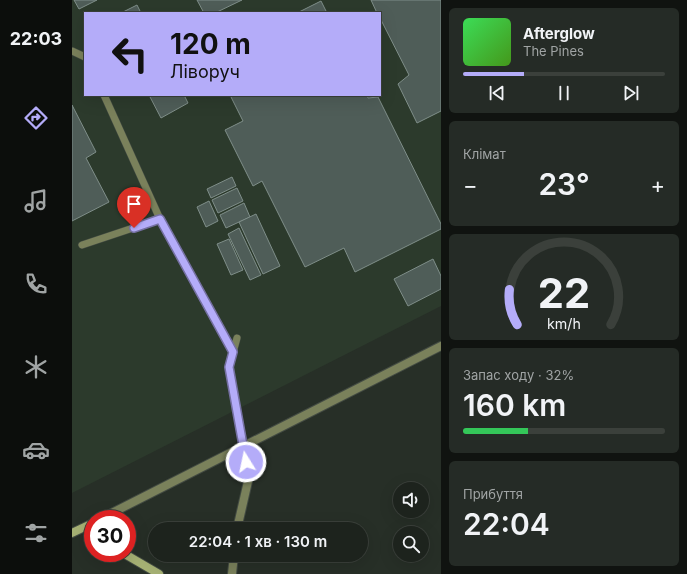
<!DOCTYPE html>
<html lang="uk">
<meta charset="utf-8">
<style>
body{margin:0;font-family:Inter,sans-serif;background:#252b26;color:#f1f3f6;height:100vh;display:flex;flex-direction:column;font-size:15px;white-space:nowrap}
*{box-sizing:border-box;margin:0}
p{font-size:13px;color:#a0a4a4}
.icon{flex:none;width:22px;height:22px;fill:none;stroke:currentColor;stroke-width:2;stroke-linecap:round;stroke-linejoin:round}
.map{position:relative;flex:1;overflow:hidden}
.panel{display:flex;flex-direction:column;gap:8px;padding:8px;background:#101310;width:246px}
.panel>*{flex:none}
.top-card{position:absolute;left:12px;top:12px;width:297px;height:84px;border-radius:0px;box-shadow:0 4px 16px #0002,0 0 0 1px #3b403b;background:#b4acf9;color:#111;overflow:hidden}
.fabs{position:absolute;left:321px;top:482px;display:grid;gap:8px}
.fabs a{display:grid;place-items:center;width:36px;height:36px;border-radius:50%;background:#1d231d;box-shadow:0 4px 16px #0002,0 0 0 1px #3b403b;font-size:20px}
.speed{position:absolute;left:12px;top:510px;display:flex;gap:8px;font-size:20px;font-weight:700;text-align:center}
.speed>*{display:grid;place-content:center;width:52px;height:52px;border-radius:50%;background:#1d231d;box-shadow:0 4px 16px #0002,0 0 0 1px #3b403b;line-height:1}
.speed .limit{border:6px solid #d22;background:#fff;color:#111}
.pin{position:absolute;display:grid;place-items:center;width:34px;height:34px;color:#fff;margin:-41px -17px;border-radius:50% 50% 50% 0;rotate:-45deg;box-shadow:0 0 4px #0007}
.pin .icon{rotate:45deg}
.me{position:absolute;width:44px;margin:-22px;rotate:350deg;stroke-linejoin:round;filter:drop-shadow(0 0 3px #0008)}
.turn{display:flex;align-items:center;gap:14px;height:84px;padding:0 20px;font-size:18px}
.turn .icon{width:52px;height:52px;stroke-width:2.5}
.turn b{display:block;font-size:28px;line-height:34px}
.big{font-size:30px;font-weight:600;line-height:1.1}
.panel .widget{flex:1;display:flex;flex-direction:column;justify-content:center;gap:6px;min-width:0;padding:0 14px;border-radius:6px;background:#252b26}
.panel .dial{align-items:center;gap:0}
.dial svg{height:104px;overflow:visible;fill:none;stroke:#3b403b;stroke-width:7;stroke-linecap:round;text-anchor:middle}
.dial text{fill:#f1f3f6;stroke:none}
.song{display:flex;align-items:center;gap:12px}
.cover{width:48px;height:48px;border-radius:6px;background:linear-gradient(135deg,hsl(130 70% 55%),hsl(100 70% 35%))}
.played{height:4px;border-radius:2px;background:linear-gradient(90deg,#b4acf9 30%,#3b403b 30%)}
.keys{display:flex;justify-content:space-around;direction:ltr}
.heat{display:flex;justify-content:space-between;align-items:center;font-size:22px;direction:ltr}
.charge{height:6px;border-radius:3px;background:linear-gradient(90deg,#34c759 32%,#3b403b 0)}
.trip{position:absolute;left:76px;top:522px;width:220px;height:40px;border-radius:20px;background:#1d231d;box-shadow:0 4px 16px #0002,0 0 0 1px #3b403b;font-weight:600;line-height:40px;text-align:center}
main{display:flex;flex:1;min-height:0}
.dock{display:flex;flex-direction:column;width:72px;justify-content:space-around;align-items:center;background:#0c0e0c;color:#a0a4a4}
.dock .icon{width:28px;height:28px}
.dock .active{color:#b4acf9}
.dock b{font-size:18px;color:#f1f3f6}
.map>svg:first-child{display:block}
.built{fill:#2c3a2c;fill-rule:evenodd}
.building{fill:#4f5d58;stroke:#7f8e89}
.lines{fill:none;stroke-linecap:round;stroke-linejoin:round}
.service-casing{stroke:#434b43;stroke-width:8}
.minor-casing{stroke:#434b43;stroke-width:10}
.secondary-casing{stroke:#434b43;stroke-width:10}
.service{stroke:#7a815b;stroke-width:7}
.minor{stroke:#7a815b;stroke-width:8}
.secondary{stroke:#a6b174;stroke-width:8}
.route-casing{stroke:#7570a2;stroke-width:10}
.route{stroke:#b4acf9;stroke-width:7}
</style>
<main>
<nav class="dock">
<b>22:03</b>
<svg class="icon active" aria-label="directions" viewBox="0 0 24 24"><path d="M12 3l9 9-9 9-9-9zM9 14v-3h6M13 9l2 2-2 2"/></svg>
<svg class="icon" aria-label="music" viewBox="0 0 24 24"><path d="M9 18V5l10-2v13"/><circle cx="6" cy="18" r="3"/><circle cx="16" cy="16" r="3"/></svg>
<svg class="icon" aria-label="phone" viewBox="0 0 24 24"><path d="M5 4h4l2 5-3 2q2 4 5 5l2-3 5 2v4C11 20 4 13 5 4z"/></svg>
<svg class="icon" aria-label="climate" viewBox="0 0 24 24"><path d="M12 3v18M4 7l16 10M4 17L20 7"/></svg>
<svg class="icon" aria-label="car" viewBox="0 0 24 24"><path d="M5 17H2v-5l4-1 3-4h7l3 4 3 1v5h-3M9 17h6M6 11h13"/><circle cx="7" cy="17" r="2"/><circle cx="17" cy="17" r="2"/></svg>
<svg class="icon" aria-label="filters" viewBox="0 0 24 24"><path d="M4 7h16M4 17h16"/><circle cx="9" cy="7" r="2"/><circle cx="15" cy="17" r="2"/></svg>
</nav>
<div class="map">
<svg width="369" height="574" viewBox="0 0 369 574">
<rect width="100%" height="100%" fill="#272f27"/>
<path class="built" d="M 0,0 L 369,0 L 369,306 L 0,493 ZM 13,13 L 308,13 L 308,95 L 13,95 Z"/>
<g class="building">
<polygon points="2,0 25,0 7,9"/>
<polygon points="125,0 170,0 143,13 132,13"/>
<polygon points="299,0 369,0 369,111 345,123 326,84 337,75 308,18 308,13 305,13"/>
<polygon points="249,1 255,13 225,13"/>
<polygon points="65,5 69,13 49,13"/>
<polygon points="77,95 112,95 116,103 89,118"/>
<polygon points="158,95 295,95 296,98 306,97 369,224 369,229 283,272 272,248 233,267 190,181 181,186 153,130 171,121"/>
<polygon points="0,105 24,152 14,158 37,202 0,221"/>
<polygon points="160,177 164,186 139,198 135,189"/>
<polygon points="165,188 171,201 146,213 140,200"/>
<polygon points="137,201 146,221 134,227 125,207"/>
<polygon points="172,203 178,217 154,228 148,215"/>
<polygon points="184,214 208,266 191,274 167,222"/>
<polygon points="167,228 189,275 178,280 156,234"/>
<polygon points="157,239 171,270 159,275 145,244"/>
<polygon points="361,259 369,276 369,289 336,306 322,279"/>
</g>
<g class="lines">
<g class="service-casing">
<g id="service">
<polyline points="0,51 13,57"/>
<polyline points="32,95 88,219"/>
<polyline points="10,245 88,219 161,352"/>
<polyline points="165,338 157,367 172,447"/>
</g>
</g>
<g class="minor-casing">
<g id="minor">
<polyline points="28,519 369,346"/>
<polyline points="165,529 177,477 172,447"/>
<polyline points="160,574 162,555"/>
</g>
</g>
<g class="secondary-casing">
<g id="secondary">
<polyline points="0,533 21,523"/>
<polyline points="51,553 87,574"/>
</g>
</g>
<use href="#service" class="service"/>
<use href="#minor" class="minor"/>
<use href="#secondary" class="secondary"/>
</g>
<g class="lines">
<g class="route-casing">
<polyline id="route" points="62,228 88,219 161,352 157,367 174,462"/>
</g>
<use href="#route" class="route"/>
</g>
</svg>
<div class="fabs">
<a><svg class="icon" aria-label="sound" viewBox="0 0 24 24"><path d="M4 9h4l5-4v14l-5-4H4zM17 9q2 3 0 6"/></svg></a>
<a><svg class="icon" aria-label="search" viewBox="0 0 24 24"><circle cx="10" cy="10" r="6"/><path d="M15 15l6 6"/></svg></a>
</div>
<div class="speed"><div class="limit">30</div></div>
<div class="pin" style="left:62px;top:228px;background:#d93025"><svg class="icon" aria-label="arrive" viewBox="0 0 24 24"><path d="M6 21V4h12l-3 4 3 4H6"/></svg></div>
<svg class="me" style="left:174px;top:462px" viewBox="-20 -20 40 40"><circle r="17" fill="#b4acf9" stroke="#fff" stroke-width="3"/><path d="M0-11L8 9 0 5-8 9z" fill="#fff"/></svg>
<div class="trip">22:04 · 1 хв · 130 m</div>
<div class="top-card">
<div class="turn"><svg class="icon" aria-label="left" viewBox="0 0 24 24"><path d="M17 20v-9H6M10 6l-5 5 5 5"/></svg><div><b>120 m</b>Ліворуч</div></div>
</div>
</div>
<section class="panel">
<div class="widget">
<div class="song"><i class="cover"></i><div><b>Afterglow</b><p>The Pines</p></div></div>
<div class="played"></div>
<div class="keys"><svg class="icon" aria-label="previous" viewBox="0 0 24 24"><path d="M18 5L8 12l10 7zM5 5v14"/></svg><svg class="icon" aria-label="pause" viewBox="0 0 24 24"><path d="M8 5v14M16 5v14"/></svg><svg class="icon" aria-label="next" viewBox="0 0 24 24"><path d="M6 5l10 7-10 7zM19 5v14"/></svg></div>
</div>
<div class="widget"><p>Клімат</p>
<div class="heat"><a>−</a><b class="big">23°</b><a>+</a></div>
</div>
<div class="widget dial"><svg viewBox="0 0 100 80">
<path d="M14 69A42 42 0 1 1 86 69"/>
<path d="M14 69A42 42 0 0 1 8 42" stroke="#b4acf9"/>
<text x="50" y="56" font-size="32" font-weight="700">22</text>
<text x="50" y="72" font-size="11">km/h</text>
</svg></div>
<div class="widget"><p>Запас ходу · 32%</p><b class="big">160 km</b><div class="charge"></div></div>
<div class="widget"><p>Прибуття</p><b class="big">22:04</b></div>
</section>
</main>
